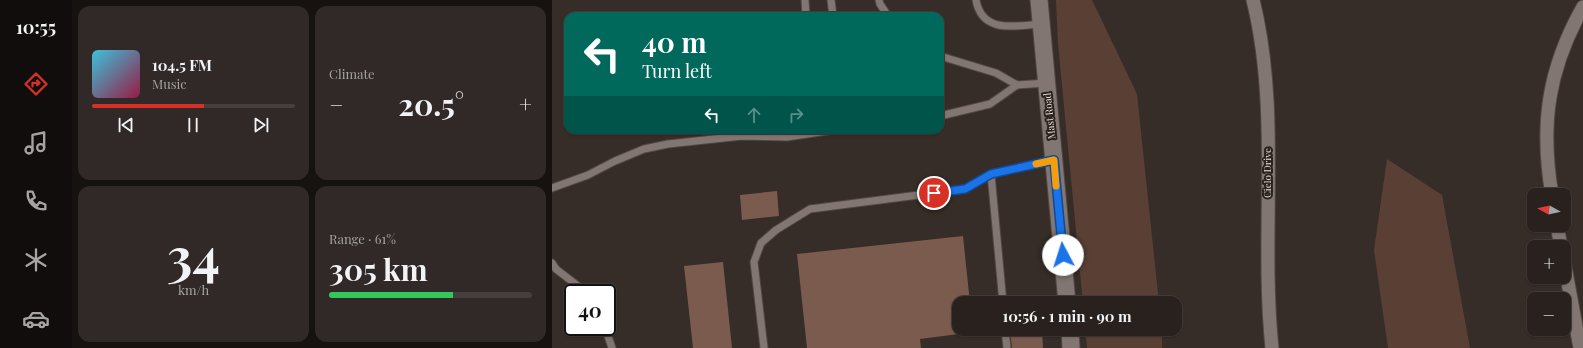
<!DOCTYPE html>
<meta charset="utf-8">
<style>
body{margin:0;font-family:"Playfair Display",serif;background:#302927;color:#f1f3f6;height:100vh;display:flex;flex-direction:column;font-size:15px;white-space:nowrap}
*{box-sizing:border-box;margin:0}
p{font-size:13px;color:#a5a3a4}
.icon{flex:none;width:22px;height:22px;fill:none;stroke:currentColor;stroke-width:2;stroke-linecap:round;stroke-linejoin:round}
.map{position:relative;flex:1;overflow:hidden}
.panel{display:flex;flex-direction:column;gap:6px;padding:6px;background:#161210;width:480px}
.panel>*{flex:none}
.banner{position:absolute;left:12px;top:12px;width:380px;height:122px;border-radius:12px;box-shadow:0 1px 3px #0004,0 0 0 1px #443e3c;background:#00695c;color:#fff;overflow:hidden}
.needle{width:26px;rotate:278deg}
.tools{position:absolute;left:975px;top:188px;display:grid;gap:8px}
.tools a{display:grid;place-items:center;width:44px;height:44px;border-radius:8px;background:#28211e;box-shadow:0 1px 3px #0004,0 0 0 1px #443e3c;font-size:20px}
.speed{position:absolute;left:12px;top:284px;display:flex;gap:8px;font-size:20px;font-weight:700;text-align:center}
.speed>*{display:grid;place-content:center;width:52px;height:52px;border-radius:50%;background:#28211e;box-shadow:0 1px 3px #0004,0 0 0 1px #443e3c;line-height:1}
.speed .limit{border:2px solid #111;border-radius:6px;background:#fff;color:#111}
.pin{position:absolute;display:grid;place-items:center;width:34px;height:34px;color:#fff;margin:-17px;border:2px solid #fff;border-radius:50%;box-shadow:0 1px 4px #0007}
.me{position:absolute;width:44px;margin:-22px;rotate:355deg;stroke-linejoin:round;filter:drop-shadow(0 0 3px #0008)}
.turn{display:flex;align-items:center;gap:14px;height:84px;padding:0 12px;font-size:18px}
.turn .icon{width:52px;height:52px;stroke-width:2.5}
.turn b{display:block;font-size:28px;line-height:34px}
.lanes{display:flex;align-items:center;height:38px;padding:0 12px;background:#0003;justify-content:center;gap:20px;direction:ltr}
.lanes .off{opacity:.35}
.big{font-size:30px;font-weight:700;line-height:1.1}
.panel .card{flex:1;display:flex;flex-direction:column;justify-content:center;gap:6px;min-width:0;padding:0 14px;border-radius:12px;background:#302927}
.panel .dial{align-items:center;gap:0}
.dial b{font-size:52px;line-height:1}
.song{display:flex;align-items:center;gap:12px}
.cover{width:48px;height:48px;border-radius:6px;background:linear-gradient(135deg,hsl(190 70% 55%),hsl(340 70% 35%))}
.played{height:4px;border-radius:2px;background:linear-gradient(90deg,#d93025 55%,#443e3c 55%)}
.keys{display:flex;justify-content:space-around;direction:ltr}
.heat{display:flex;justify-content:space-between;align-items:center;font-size:22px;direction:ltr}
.charge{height:6px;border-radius:3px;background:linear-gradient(90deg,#34c759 61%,#443e3c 0)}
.panel .tiles{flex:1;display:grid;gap:6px;grid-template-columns:repeat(2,1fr)}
.trip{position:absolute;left:400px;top:296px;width:230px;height:40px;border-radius:12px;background:#28211e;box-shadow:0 1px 3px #0004,0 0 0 1px #443e3c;font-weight:700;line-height:40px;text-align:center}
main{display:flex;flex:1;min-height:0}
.menu{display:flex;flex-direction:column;width:72px;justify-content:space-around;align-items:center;background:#100d0c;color:#a5a3a4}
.menu .icon{width:28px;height:28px}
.menu .active{color:#d93025}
.menu b{font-size:18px;color:#f1f3f6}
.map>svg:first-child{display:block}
.green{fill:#5a4034}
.building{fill:#7b5b4d}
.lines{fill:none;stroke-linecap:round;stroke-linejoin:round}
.service-casing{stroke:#504844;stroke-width:9}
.minor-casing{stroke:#504844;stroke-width:15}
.tertiary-casing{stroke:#504844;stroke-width:19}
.service{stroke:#817671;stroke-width:7}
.minor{stroke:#817671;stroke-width:13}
.tertiary{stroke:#817671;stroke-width:17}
.route-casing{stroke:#114b97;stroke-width:10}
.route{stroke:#1a73e8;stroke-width:7}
.slow{stroke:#f59e0b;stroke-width:7}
.labels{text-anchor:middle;stroke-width:4;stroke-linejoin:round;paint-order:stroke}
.street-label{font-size:10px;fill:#e2dcd9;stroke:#2b221e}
</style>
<main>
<nav class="menu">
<b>10:55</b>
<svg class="icon active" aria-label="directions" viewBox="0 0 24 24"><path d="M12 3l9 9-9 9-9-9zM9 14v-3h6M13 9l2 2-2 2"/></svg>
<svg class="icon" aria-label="music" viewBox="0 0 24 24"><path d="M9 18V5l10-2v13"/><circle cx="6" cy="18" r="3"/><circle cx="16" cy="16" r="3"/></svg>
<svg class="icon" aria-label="phone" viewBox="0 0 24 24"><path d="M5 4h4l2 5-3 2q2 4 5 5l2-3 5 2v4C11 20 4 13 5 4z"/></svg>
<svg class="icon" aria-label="climate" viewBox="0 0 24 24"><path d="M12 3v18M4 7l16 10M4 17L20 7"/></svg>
<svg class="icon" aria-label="car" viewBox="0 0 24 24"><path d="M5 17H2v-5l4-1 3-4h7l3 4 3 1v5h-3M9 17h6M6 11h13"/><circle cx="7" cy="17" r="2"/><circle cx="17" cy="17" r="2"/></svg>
</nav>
<section class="panel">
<div class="tiles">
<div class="card">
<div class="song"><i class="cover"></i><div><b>104.5 FM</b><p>Music</p></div></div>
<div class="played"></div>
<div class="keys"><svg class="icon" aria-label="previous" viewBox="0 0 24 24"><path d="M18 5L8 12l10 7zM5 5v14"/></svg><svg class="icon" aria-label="pause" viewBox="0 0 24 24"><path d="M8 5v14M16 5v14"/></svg><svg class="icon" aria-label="next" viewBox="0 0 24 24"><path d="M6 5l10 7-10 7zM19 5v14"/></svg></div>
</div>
<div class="card"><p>Climate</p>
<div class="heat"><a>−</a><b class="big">20.5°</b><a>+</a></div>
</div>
<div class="card dial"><b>34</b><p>km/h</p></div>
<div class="card"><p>Range · 61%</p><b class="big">305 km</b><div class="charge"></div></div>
</div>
</section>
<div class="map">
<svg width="1031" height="348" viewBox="0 0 1031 348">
<rect width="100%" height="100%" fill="#362c28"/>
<g class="green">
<polygon points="504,0 540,0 585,94 607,303 531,303 506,44"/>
<polygon points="835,159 890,195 918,348 836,348 822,250"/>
<polygon points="533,329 610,329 610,348 535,348"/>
</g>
<g class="building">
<polygon points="225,191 227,216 190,220 188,195"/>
<polygon points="411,236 418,303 407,303 407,334 368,339 369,348 255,348 245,254"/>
<polygon points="171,262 180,348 141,348 132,266"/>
<polygon points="470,329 490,329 491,348 460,348 458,331"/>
</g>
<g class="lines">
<g class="service-casing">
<g id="service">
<polyline points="253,0 254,16"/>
<polyline points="279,0 281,16"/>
<polyline points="327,0 328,4 336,16"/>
<path d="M 424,0 C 430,34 463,26 489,24"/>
<polyline points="388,56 444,73 465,85 494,83"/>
<polyline points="388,116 438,104 465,85"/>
<polyline points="439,174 451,303"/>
<polyline points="0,188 36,175 63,161 92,149 116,144 190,136 235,137 282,130"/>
<polyline points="0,263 4,269 35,293"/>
<polyline points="53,327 60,348"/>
<polyline points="453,329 455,348"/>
<polyline points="212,348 202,262 209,243 224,230 258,209 413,189 439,174 502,160"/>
</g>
</g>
<g class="minor-casing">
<g id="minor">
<path d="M 701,0 C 729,113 708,233 720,348"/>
<path d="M 1000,195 C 988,125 996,69 1031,7"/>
<polyline points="1005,225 1009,247"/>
<polyline points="1012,261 1028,348"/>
</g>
</g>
<g class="tertiary-casing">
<g id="tertiary">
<polyline points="487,0 515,303"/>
<polyline points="518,329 519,348"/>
</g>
</g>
<use href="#service" class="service"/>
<use href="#minor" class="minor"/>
<use href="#tertiary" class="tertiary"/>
</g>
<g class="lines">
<g class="route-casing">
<polyline id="route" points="382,193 413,189 439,174 502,160 511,255"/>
</g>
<use href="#route" class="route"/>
<polyline class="slow" points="484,164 502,160 504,186"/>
</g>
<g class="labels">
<g class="street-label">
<text transform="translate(497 116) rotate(-96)" y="4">Mast Road</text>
<text transform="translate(715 173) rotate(-90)" y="4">Cielo Drive</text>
</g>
</g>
</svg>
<div class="tools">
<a><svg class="needle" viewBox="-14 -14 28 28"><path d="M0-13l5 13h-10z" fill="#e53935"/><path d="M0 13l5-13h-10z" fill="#a5a3a4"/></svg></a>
<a>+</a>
<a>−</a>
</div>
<div class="speed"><div class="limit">40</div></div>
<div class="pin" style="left:382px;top:193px;background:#d93025"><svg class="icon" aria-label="arrive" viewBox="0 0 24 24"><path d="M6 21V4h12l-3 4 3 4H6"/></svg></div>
<svg class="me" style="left:511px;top:255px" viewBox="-20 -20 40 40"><circle r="19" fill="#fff"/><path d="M0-13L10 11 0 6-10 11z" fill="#1a73e8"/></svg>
<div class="trip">10:56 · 1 min · 90 m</div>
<div class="banner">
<div class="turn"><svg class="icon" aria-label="left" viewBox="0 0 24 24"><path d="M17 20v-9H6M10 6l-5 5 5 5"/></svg><div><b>40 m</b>Turn left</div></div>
<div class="lanes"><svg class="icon" aria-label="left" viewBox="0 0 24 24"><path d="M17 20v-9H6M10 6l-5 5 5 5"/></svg><svg class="icon off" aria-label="ahead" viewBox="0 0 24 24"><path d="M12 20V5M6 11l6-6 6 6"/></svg><svg class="icon off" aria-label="right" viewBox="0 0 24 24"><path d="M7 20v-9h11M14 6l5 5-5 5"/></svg></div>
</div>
</div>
</main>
